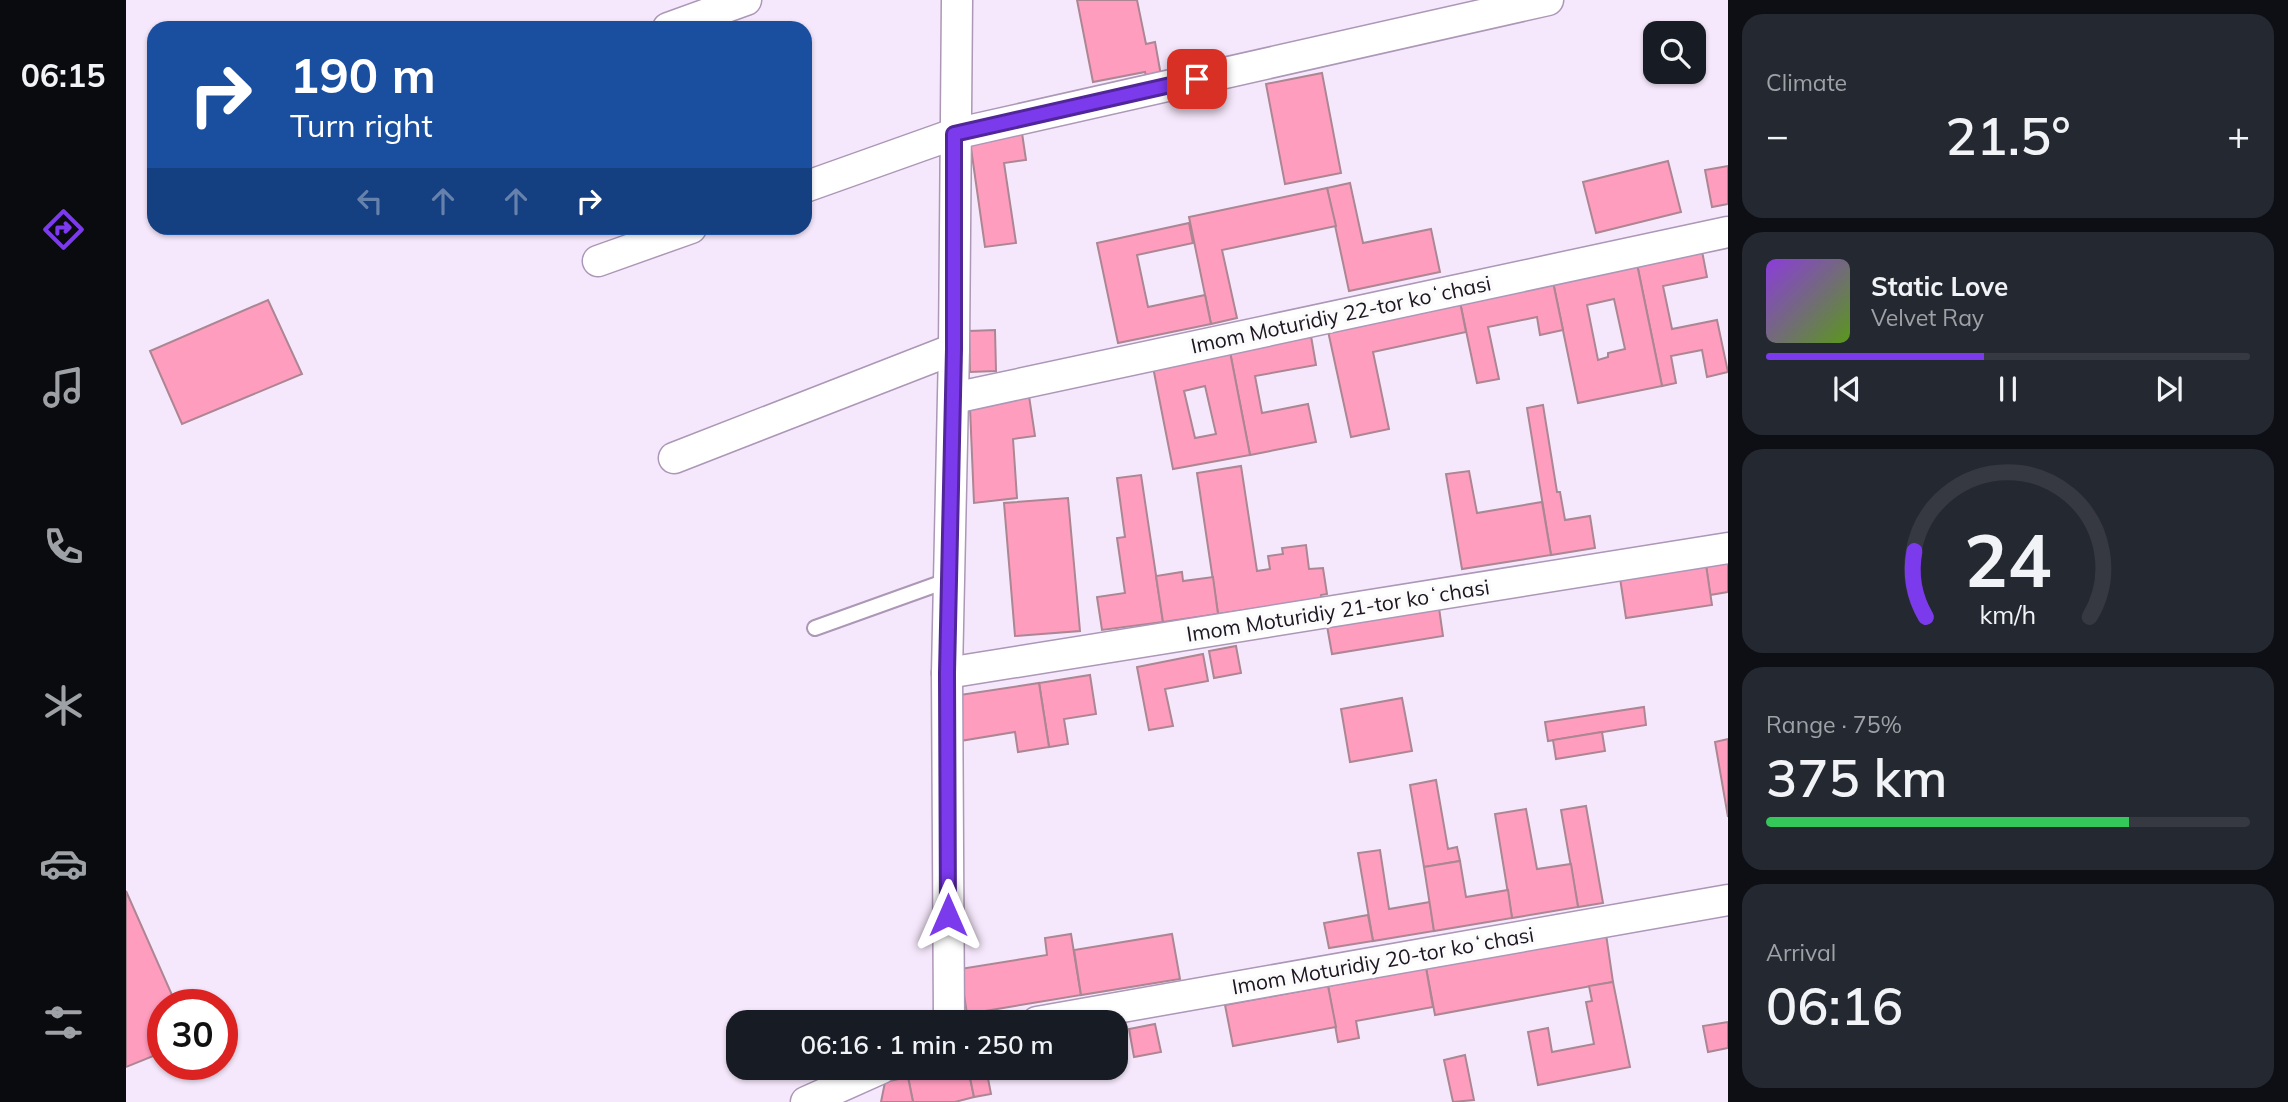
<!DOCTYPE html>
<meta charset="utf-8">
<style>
body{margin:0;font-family:Mulish,sans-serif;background:#242831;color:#f1f3f6;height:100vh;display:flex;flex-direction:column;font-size:26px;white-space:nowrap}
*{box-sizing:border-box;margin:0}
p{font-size:23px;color:#9ea1a6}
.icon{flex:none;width:38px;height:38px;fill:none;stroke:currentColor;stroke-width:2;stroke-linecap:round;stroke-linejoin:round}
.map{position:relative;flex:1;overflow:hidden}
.panel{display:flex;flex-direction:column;gap:14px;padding:14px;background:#0d0f14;width:560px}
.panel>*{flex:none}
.banner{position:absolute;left:21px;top:21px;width:665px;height:214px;border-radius:21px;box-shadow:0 2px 5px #0004;background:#1a4fa0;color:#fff;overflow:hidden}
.fabs{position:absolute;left:1517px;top:21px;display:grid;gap:14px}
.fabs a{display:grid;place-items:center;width:63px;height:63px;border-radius:14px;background:#171b24;box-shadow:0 2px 5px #0004;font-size:35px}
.speed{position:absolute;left:21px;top:989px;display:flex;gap:14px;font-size:35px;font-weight:700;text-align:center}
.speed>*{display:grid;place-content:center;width:91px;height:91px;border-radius:50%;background:#171b24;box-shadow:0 2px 5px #0004;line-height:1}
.speed .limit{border:10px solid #d22;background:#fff;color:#111}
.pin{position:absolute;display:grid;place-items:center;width:60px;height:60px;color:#fff;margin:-30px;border-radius:14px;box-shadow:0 4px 10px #0006}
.me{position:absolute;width:77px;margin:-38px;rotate:0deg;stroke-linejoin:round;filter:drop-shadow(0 0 5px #0008)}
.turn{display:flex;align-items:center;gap:24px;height:147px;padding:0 28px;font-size:32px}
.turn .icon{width:91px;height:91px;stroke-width:2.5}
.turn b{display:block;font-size:49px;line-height:60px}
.lanes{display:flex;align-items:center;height:66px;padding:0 28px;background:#0003;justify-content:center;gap:35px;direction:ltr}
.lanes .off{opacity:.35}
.big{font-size:52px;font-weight:600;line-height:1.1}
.panel .tile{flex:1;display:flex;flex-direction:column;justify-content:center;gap:10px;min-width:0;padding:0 24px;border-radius:21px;background:#242831}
.panel .dial{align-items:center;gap:0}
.dial svg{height:182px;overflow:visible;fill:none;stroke:#363941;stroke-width:7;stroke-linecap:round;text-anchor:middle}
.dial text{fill:#f1f3f6;stroke:none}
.song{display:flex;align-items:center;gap:21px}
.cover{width:84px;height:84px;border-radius:10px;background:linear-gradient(135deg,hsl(270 70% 55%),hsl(90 70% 35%))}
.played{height:7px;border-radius:4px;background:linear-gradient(90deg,#7c3aed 45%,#363941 45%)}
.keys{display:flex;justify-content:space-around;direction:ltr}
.heat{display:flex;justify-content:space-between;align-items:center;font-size:38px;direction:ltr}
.charge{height:10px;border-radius:5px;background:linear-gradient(90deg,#34c759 75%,#363941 0)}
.trip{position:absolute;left:600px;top:1010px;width:402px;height:70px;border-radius:21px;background:#171b24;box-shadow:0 2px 5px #0004;font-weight:600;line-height:70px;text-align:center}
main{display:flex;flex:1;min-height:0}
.menu{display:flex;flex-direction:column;width:126px;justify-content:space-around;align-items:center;background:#090b0e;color:#9ea1a6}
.menu .icon{width:49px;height:49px}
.menu .current{color:#7c3aed}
.menu b{font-size:32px;color:#f1f3f6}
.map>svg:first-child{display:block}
.building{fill:#ff9dbf;stroke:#ac8692;stroke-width:2;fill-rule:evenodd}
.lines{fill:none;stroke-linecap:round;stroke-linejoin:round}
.lane-casing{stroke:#ac97b6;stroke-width:18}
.street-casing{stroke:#ac97b6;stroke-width:33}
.lane{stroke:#fff;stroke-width:14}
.street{stroke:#fff;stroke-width:30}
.route-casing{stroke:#51269a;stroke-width:18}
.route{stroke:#7c3aed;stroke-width:12}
.labels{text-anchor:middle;stroke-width:7;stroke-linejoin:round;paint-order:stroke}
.street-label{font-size:21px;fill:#1d1521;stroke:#fbfbfb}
</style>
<main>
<nav class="menu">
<b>06:15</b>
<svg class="icon current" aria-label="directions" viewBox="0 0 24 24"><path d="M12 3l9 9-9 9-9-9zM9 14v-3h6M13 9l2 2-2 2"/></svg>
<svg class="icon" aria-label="music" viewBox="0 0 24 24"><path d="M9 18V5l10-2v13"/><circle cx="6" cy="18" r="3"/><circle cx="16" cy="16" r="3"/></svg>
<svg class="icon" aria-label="phone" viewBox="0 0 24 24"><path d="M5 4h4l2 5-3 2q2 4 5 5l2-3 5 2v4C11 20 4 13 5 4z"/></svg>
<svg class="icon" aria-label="climate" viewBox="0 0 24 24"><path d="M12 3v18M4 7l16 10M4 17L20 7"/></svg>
<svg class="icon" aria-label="car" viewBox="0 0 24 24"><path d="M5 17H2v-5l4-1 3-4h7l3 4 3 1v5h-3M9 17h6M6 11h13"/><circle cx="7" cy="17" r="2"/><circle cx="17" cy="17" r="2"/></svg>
<svg class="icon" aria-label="filters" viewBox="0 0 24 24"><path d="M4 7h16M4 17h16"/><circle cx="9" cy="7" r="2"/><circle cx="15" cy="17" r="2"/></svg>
</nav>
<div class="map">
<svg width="1602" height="1102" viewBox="0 0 1602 1102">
<rect width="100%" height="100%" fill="#f6e8fc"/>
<g class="building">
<polygon points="951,0 1011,0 1020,44 1029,42 1036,81 1022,84 1019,72 967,82"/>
<polygon points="1196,73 1215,173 1159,184 1140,84"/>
<polygon points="896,133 900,160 878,163 890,243 859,247 844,141"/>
<polygon points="1542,161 1555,212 1470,233 1457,182"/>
<polygon points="1602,166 1602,204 1586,207 1579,170"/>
<polygon points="1224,183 1237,243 1305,229 1314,272 1223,291 1201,188"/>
<polygon points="1201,188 1210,226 1096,250 1111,318 1085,324 1063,217"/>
<polygon points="1063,223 1067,243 1011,255 1022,307 1079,295 1085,324 992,343 971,243"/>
<polygon points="1576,251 1581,277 1537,286 1546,329 1591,320 1602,372 1581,377 1576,350 1545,356 1550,383 1536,386 1511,264"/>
<path d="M 1511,264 L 1536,386 L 1452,403 L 1427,282 ZM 1488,299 L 1499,349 L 1482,353 L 1482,357 L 1472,360 L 1461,305 Z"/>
<polygon points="1427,282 1437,330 1414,335 1411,317 1362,327 1373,379 1351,383 1334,302"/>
<polygon points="142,300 176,374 56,424 24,351"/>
<polygon points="1334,302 1340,332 1247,352 1263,429 1225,437 1202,331"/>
<polygon points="869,330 870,371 844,372 843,331"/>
<polygon points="1185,336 1190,365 1129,376 1136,413 1182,404 1190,442 1124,455 1104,352"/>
<path d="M 1104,352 L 1124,455 L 1047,469 L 1027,367 ZM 1079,386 L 1090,434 L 1069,438 L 1058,391 Z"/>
<polygon points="903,396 909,436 887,439 891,498 848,503 844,408"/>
<polygon points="1417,405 1431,492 1434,492 1439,520 1464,516 1469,548 1425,555 1401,408"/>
<polygon points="1115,466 1131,571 1144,569 1142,556 1157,554 1156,548 1180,545 1183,569 1197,568 1201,594 1195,595 1196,603 1180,601 1092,614 1071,473"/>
<polygon points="1343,471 1351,513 1416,502 1425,555 1336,569 1320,474"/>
<polygon points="1015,475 1037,622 976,630 971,597 999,593 991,538 999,537 991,478"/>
<polygon points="942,498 954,631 889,636 878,503"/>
<polygon points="1602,562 1602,592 1584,595 1580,565"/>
<polygon points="1580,565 1586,605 1500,618 1494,578"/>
<polygon points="1056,572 1057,581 1087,577 1092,614 1037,622 1030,576"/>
<polygon points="1313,608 1317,636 1206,654 1201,626"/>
<polygon points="1110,646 1115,673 1088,678 1083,651"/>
<polygon points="1077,654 1082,681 1039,689 1047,726 1023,730 1011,667"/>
<polygon points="964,675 970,714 938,719 942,744 923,747 913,683"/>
<polygon points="913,683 923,747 892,752 889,732 834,741 827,696"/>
<polygon points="1276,698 1286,751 1224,762 1215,709"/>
<polygon points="1518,707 1520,725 1422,741 1419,722"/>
<polygon points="1476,732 1479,751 1430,759 1427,740"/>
<polygon points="1602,739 1602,817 1589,742"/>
<polygon points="1310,780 1322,849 1331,847 1334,861 1298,867 1284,785"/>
<polygon points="1460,806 1477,903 1452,907 1435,810"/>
<polygon points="1400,809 1411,869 1445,864 1452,907 1386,918 1369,814"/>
<polygon points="1254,850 1263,909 1304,902 1308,931 1247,941 1232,853"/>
<polygon points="1334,861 1340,897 1382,890 1386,918 1308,931 1298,867"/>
<polygon points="0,891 50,1004 37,1004 37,1052 0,1067"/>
<polygon points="1242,915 1247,941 1203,948 1198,923"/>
<polygon points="945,934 955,995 841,1014 834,969 921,955 919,938"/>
<polygon points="1046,934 1054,979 955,995 948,950"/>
<polygon points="1480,934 1487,982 1309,1015 1300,968"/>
<polygon points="1300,968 1307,1007 1230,1021 1233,1038 1212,1042 1202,986"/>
<polygon points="1487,982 1504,1067 1412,1085 1402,1032 1422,1028 1426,1052 1468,1044 1460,1002 1466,1001 1463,986"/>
<polygon points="1202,986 1210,1027 1107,1046 1099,1005"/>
<polygon points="1602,1022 1602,1048 1582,1052 1577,1026"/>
<polygon points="1029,1024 1035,1052 1008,1057 1003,1029"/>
<polygon points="1339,1055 1348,1100 1327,1102 1318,1060"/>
<polygon points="835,1068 842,1068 848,1097 829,1102 787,1102 782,1077"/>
<polygon points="842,1068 860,1068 865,1094 848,1097"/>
<polygon points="782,1077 787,1102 755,1102 759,1082"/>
</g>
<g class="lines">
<g class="lane-casing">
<polyline id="lane" points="689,628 823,580"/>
</g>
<g class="street-casing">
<g id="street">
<polyline points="542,28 620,0"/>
<polyline points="679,187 828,134 1422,0"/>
<polyline points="472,261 565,228"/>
<polyline points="828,398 1602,232"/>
<polyline points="548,458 828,349"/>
<polyline points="821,673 1602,548"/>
<polyline points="823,1022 821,673 828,349 831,0"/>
<polyline points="911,1022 1602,900"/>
<polyline points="680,1102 756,1068"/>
</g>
</g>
<use href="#lane" class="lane"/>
<use href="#street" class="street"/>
</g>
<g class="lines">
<g class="route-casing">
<polyline id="route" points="822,915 821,673 828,349 828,134 1071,79"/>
</g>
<use href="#route" class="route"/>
</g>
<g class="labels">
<g class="street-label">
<text transform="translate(1215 315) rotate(-12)" y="7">Imom Moturidiy 22-tor koʻchasi</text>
<text transform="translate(1212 611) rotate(-9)" y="7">Imom Moturidiy 21-tor koʻchasi</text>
<text transform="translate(1257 961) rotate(-10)" y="7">Imom Moturidiy 20-tor koʻchasi</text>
</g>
</g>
</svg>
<div class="fabs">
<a><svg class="icon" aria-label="search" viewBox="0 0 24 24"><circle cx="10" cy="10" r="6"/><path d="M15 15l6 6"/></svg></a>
</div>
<div class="speed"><div class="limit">30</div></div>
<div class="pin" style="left:1071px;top:79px;background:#d93025"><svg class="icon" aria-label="arrive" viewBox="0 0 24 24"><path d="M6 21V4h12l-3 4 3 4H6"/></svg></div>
<svg class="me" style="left:822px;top:915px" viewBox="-20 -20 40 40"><path d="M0-17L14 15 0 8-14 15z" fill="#7c3aed" stroke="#fff" stroke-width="4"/></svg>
<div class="trip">06:16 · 1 min · 250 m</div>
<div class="banner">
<div class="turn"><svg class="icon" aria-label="right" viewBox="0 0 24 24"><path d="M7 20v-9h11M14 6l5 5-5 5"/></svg><div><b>190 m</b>Turn right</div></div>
<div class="lanes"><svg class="icon off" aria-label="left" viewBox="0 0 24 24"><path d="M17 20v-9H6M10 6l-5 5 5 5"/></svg><svg class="icon off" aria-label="ahead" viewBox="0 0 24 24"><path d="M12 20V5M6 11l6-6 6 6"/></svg><svg class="icon off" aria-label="ahead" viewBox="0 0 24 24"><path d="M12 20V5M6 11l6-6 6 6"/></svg><svg class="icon" aria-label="right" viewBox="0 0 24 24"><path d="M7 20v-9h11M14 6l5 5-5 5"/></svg></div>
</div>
</div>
<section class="panel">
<div class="tile"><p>Climate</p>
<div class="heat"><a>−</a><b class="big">21.5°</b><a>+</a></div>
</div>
<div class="tile">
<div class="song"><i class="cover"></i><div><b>Static Love</b><p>Velvet Ray</p></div></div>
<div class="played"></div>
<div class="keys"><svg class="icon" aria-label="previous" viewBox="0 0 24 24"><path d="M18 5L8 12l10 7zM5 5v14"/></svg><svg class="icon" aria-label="pause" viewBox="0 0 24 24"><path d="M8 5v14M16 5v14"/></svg><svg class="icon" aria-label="next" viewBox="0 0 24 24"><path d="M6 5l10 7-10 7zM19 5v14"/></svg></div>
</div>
<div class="tile dial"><svg viewBox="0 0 100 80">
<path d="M14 69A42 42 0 1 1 86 69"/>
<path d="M14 69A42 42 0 0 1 9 40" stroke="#7c3aed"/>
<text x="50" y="56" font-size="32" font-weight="700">24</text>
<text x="50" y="72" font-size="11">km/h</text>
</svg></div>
<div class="tile"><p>Range · 75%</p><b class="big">375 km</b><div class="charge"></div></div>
<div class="tile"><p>Arrival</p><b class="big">06:16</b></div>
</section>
</main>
